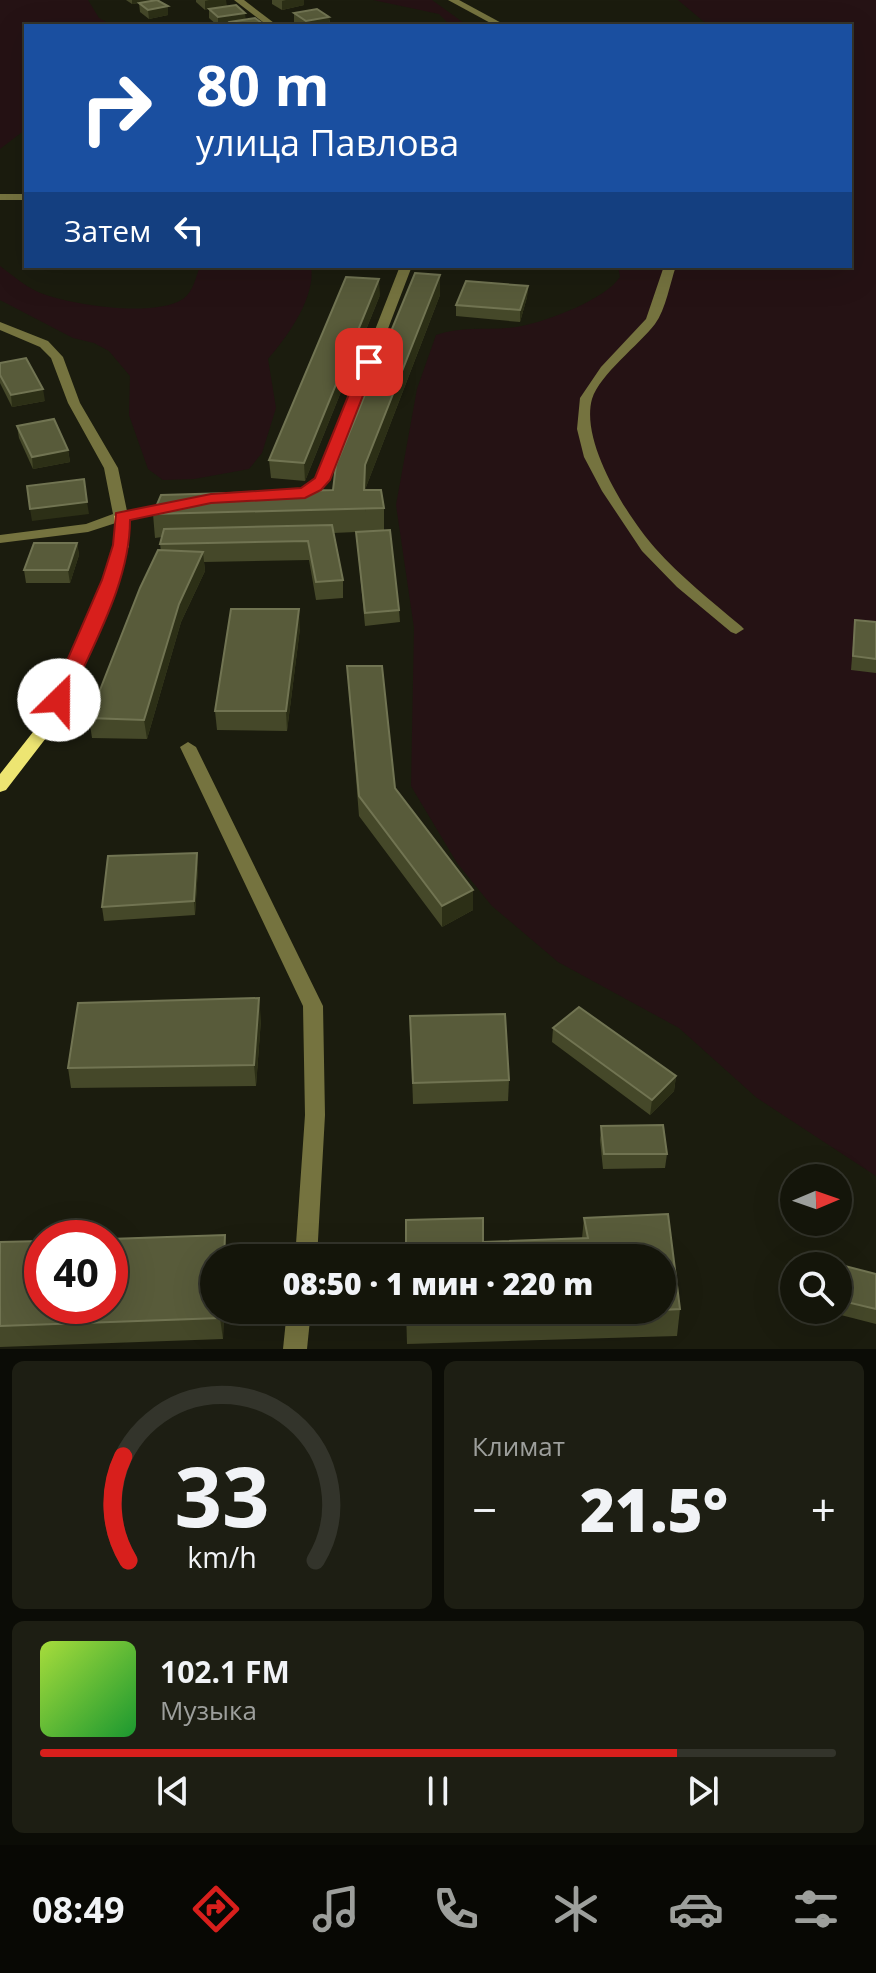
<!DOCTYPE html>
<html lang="ru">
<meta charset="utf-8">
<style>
body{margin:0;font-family:"Open Sans",sans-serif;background:#1d1e13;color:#f1f3f6;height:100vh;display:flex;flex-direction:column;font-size:30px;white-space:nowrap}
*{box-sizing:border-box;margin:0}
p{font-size:26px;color:#9d9f9c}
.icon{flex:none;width:44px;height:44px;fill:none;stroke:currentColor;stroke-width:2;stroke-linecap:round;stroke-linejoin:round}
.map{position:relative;height:1349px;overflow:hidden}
.details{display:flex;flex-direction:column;gap:12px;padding:12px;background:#0b0c06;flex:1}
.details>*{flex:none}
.banner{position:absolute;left:24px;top:24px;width:828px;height:244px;border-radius:0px;box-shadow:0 8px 32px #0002,0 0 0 2px #33342b;background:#1a4fa0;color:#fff;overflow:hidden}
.needle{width:52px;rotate:88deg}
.fabs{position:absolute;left:780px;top:1164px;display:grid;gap:16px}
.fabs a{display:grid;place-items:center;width:72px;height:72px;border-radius:50%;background:#14150a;box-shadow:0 8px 32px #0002,0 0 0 2px #33342b;font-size:40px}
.speed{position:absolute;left:24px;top:1220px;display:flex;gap:16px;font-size:40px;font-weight:700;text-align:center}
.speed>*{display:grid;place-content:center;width:104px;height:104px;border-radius:50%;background:#14150a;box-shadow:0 8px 32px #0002,0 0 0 2px #33342b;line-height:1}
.speed .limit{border:12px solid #d22;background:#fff;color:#111}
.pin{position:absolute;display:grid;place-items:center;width:68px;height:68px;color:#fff;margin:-34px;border-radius:16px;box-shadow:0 4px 12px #0006}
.me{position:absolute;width:88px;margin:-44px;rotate:23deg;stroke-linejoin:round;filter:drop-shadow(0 0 6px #0008)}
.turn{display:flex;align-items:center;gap:28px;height:168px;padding:0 40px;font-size:36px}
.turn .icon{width:104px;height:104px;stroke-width:2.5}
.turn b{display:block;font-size:56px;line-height:68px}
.then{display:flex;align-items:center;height:76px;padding:0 40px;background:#0003;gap:16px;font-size:30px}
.big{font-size:60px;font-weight:800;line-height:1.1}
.details .widget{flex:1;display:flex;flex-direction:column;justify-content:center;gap:12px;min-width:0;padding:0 28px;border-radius:12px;background:#1d1e13}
.details .dial{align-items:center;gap:0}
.dial svg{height:208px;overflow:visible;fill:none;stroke:#33342b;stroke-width:7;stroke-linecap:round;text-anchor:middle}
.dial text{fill:#f1f3f6;stroke:none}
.song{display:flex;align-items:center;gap:24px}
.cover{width:96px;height:96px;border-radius:12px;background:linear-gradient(135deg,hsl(80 70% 55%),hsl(130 70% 35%))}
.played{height:8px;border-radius:4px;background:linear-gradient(90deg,#d81f1c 80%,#33342b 80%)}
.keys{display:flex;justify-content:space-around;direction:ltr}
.heat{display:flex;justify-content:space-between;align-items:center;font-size:44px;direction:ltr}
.details .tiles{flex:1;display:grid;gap:12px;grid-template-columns:1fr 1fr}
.widget:last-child{grid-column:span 2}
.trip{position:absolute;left:200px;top:1244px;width:476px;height:80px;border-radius:40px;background:#14150a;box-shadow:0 8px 32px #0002,0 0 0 2px #33342b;font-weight:800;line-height:80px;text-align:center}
.menu{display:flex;height:128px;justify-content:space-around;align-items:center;background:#080804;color:#9d9f9c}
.menu .icon{width:56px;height:56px}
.menu .active{color:#d81f1c}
.menu b{font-size:36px;color:#f1f3f6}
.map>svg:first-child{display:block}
.green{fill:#251214}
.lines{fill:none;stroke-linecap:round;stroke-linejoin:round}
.street{fill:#75733f;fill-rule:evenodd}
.secondary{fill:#ede572;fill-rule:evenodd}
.wall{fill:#454829}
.shaded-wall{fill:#2c2f16}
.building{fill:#585b3a;stroke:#717452;stroke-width:2}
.route{fill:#d81f1c;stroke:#8c1412;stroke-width:2}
</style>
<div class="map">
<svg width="876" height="1349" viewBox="0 0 876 1349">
<rect width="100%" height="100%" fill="#1b1c0e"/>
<g class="green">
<polygon points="0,0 88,0 99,18 113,26 26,26 26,129 0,149"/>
<polygon points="373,0 432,0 468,26 451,26 439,14"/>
<path d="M 678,0 L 876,0 L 876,1176 L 757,1098 L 679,1028 L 558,962 L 492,906 L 457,863 L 411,786 L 414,628 L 396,505 L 417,389 L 436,335 C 465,325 493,332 522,326 C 548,321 606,299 620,277 L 618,266 L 850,266 L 850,26 L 709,26 Z"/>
<path d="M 0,266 C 11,274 23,285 36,291 C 65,305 156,318 183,299 C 193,292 196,277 200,266 L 311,266 C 316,297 288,336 268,359 L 276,408 L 262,453 L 249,469 L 194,479 L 163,480 L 148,469 L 129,415 L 130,376 L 109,351 L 94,343 L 73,338 L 0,300 Z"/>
</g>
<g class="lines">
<g class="street">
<polygon points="234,0 244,0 278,26 268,26"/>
<polygon points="448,0 459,0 507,26 496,26"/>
<rect x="0" y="194" width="26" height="6"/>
<polygon points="400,266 412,266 330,480 310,496 282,497 280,494 282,491 301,489 317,478"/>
<path d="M 664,266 L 676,266 C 670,283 666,309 655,324 C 639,345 600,374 592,399 C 580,442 627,516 655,548 C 681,577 711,601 741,626 L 744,629 L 736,634 L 731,632 L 677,587 L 642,551 L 602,491 L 584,457 L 577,429 L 580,398 L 601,367 L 646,319 Z"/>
<polygon points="0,322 48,341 63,357 80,403 118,468 127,511 176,501 181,502 183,505 181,508 125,520 88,532 0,543 0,535 86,524 113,514 104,468 68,403 51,358 40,347 0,330"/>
<polygon points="188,742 196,747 323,1006 325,1115 317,1258 295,1258 305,1115 303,1006 180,747"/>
<polygon points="287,1310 311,1310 307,1349 283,1349"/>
</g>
<polygon class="secondary" points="121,512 128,516 129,545 118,580 67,700 46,738 6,790 0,792 0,774 33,732 51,700 104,580 115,545 114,516"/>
</g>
<g class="wall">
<polygon points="126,0 151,0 151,1 168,6 168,15 149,19 140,12 139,3 146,2 132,4"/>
<polygon points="196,0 226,0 205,10 196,2"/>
<polygon points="272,0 304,0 304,5 282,10 272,4"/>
<polygon points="209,9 246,19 266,26 230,26 230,25 218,26 209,18"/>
<polygon points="294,13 329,17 330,24 341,26 300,26 294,22"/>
<polygon points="26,229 26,243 24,240 22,230"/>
<polygon points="440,275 440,295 366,487 365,490 384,508 384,530 399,610 400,622 365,626 356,532 333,533 343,580 343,598 316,600 309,560 204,562 205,571 181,622 147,739 92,738 89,718 161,551 160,544 162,537 155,538 153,514 333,490"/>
<polygon points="528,286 527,297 520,322 456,316 456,305"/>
<polygon points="380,295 305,481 271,478 269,460"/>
<polygon points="0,363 45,401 12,407 0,383"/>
<polygon points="17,426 68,450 70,462 33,469 19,438"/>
<polygon points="77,543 79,555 70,583 26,583 24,570"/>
<polygon points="855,620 876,622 876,673 851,670"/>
<polygon points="300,628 287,731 217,730 215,711"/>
<polygon points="347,666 395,788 473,910 442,927 359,816"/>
<polygon points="197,853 198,867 195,915 104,921 102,907"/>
<polygon points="410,1016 509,1080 508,1101 413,1104"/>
<polygon points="261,1019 256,1086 71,1088 68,1068"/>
<polygon points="553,1028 676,1076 674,1091 650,1115 552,1042"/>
<polygon points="601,1126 667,1154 665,1168 603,1169 600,1140"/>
<polygon points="584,1218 680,1309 677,1336 407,1344 406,1310 483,1242 582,1238"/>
<polygon points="225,1235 227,1258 214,1258 224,1310 223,1339 0,1347 0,1242"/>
<polygon points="838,1266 876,1274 876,1324 829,1312 829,1310 838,1310"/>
</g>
<g class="shaded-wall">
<polygon points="132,0 151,0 151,1 132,4"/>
<polygon points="209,0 226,0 227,6 205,10 205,1"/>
<polygon points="286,0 304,0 304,5 282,10 282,1"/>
<polygon points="168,6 168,15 149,19 148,10"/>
<polygon points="245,13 246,22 230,22 230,25 218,26 218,17"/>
<polygon points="329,17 330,26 306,26 306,21"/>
<polygon points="440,275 440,295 366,487 365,513 365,465"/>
<polygon points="379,279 380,295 305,481 304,463"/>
<polygon points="528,286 527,297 520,322 520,310"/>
<polygon points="43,389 45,401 12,407 11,395"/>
<polygon points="68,450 70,462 33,469 32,457"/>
<polygon points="87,502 89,514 32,521 30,509"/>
<polygon points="77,543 79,555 70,583 68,570"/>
<polygon points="203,552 205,571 181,622 147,739 144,720 179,604"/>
<polygon points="299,609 300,628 287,731 286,711"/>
<polygon points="197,853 198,867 195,915 194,901"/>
<polygon points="473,890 473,910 442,927 442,906"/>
<polygon points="259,998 261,1019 256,1086 254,1065"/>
<polygon points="676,1076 674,1091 650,1115 652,1100"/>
<polygon points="225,1235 227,1258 224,1258"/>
<polygon points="221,1310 224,1310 223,1339 220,1318"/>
</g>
<g class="building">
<polygon points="157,0 168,6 148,10 139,3"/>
<polygon points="236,5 245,13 218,17 209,9"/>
<polygon points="317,9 329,17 306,21 294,13"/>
<polygon points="255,18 266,26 235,26 230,22"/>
<polygon points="337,23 341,26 316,26"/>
<polygon points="415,273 440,275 365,465 364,490 381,490 384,508 153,514 161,495 333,490 336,465"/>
<polygon points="346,277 379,279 304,463 269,460"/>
<polygon points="466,281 528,286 520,310 456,305"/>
<polygon points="26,358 43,389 11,395 0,375 0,363"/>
<polygon points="54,419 68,450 32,457 17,426"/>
<polygon points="84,479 87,502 30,509 27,486"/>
<polygon points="332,525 343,580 316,582 308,541 160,544 164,529"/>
<polygon points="390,530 399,610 365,613 356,532"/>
<polygon points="34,543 77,543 68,570 24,570"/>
<polygon points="158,550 203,552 179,604 144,720 89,718 140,588"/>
<polygon points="231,609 299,609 286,711 215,711"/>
<polygon points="855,620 876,622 876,659 853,656"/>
<polygon points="347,666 382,666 395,788 473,890 442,906 359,796"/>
<polygon points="197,853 194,901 102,907 108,856"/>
<polygon points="259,998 254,1065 68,1068 78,1003"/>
<polygon points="579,1007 676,1076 652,1100 553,1028"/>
<polygon points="505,1014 509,1080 413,1083 410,1016"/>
<polygon points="663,1125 667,1154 604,1154 601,1126"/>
<polygon points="668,1214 680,1309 662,1310 662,1258 406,1258 406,1220 483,1218 483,1242 588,1238 584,1218"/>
<polygon points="225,1235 224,1258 214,1258 214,1310 221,1310 220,1318 0,1326 0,1242 42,1241 42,1306 110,1306 110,1239"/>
<polygon points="837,1264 876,1274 876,1309 838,1300 838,1266 836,1266"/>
<polygon points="406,1310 656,1310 406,1318"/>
</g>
<path class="route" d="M 369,358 L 376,362 L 330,480 L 321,490 L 305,498 L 211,503 L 130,520 C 130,582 93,644 69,700 L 59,706 L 53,704 L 50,700 L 102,580 L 113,545 L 116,513 L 211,494 L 301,488 L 315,478 L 362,362 Z"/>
</svg>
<div class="fabs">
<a><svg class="needle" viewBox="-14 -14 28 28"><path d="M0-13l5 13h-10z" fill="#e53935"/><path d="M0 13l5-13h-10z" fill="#9d9f9c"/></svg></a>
<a><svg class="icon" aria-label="search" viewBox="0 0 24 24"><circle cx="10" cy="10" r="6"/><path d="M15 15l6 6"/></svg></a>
</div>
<div class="speed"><div class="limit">40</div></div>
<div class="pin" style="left:369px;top:362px;background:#d93025"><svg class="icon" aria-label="arrive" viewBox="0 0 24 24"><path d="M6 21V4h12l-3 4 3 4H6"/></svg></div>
<svg class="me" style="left:59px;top:700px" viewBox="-20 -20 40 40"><circle r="19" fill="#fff"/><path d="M0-13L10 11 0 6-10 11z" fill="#d81f1c"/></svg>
<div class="trip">08:50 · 1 мин · 220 m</div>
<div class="banner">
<div class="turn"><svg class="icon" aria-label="right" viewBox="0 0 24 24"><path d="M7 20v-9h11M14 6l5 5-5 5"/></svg><div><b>80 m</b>улица Павлова</div></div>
<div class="then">Затем<svg class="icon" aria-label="left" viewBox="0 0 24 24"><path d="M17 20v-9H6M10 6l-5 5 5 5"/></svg></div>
</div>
</div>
<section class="details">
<div class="tiles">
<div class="widget dial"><svg viewBox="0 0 100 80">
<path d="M14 69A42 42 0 1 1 86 69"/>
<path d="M14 69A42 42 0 0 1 12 29" stroke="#d81f1c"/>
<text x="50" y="56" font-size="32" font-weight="700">33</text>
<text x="50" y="72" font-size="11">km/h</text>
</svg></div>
<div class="widget"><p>Климат</p>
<div class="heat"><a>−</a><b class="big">21.5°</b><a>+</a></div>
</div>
<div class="widget">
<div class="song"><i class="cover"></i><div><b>102.1 FM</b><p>Музыка</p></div></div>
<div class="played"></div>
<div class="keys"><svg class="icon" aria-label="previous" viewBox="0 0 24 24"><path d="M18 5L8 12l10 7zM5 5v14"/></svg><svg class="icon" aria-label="pause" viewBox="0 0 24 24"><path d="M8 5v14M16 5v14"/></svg><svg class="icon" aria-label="next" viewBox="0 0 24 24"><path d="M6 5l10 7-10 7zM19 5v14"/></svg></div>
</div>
</div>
</section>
<nav class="menu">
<b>08:49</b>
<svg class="icon active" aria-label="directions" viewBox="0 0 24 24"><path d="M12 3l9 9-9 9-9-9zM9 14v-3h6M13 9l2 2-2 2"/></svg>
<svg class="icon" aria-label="music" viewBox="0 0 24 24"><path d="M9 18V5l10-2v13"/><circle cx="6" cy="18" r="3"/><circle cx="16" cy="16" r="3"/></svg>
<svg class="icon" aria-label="phone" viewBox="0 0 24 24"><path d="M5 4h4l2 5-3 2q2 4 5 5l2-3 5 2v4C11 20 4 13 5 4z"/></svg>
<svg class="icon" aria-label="climate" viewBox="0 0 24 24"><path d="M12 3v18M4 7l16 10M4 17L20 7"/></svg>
<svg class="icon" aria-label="car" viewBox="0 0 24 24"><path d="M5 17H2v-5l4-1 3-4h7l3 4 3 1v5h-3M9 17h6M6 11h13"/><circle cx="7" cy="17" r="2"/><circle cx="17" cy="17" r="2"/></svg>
<svg class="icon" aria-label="filters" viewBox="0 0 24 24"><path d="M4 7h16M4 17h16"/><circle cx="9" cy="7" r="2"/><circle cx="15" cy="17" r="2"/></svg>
</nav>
